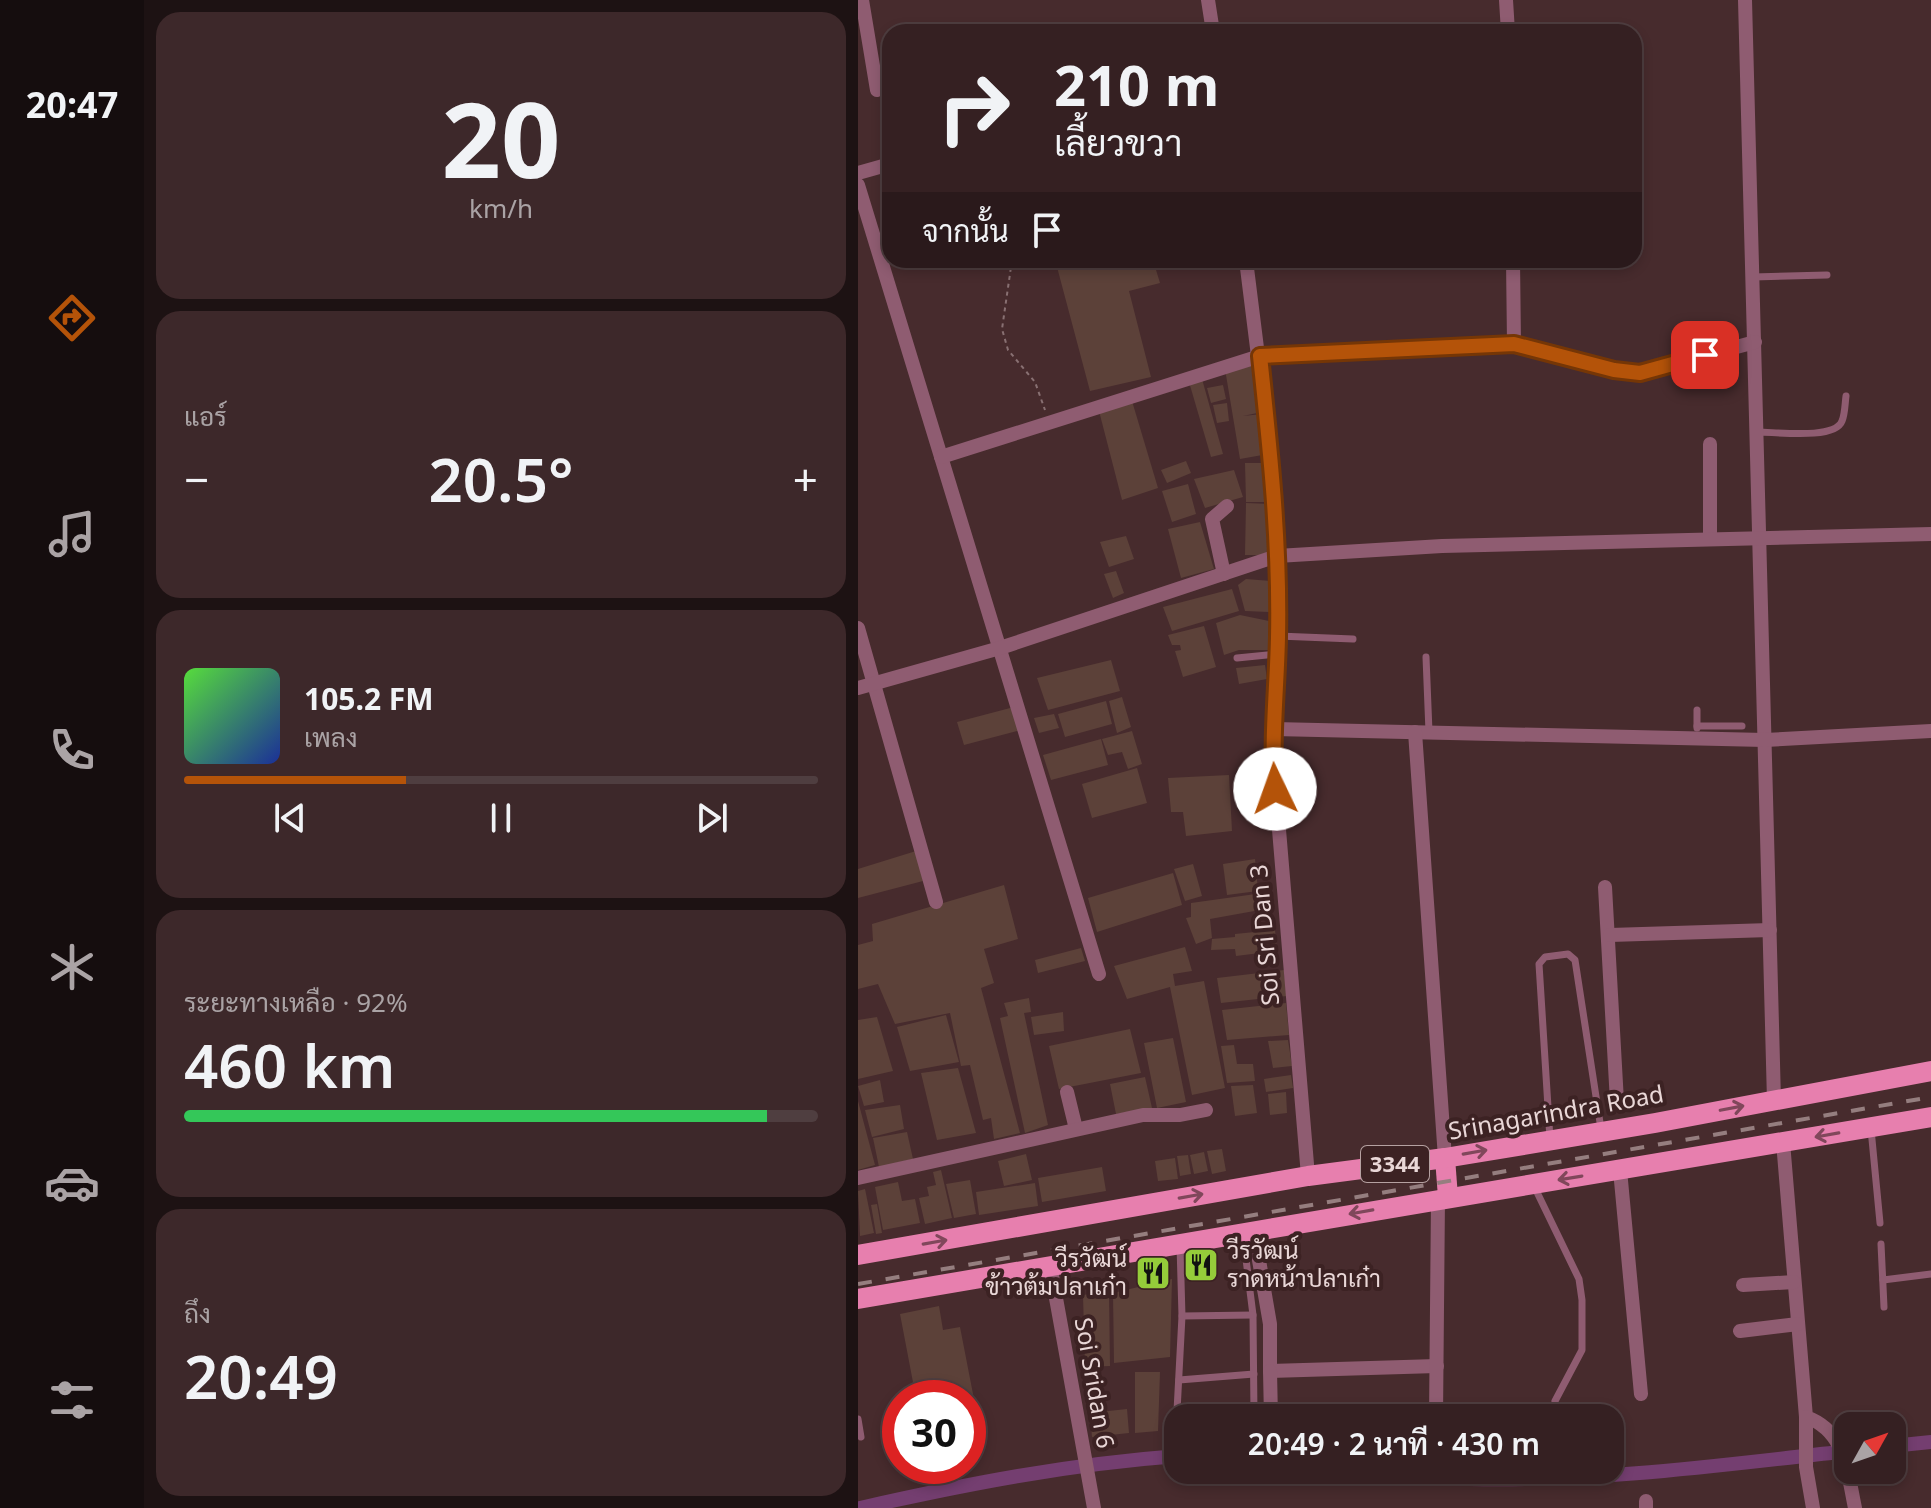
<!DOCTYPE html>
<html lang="th">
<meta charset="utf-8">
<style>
body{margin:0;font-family:"Noto Sans",Sarabun,sans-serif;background:#3d282a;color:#f1f3f6;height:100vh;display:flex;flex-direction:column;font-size:30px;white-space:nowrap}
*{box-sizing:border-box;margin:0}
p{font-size:26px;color:#aaa3a5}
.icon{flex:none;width:44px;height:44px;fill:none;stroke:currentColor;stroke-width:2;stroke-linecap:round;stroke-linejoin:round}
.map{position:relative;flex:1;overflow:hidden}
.drawer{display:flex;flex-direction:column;gap:12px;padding:12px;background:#1d1213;width:714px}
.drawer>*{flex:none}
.hud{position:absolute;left:24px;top:24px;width:760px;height:244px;border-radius:24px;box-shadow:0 4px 12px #0003,0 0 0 2px #4f3e40;background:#352022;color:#f1f3f6;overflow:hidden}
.needle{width:52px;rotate:50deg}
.fabs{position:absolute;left:976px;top:1412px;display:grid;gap:16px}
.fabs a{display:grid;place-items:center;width:72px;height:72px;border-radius:16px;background:#352022;box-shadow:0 4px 12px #0003,0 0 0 2px #4f3e40;font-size:40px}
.speed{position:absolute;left:24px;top:1380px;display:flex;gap:16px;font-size:40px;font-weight:700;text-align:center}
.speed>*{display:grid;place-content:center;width:104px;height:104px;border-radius:50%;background:#352022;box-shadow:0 4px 12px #0003,0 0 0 2px #4f3e40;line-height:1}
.speed .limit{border:12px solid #d22;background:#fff;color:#111}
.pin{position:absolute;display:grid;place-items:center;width:68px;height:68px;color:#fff;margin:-34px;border-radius:16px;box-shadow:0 4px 12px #0006}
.me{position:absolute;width:88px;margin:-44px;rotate:357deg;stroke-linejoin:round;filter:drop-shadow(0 0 6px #0008)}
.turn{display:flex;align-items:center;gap:28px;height:168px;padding:0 40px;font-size:36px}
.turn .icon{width:104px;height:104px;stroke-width:2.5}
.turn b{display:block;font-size:56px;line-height:68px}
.then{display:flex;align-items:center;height:76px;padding:0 40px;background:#0003;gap:16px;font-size:30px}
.big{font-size:60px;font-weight:600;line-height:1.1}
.drawer .tile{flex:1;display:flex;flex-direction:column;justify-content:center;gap:12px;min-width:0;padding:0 28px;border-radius:24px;background:#3d282a}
.drawer .dial{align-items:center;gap:0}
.dial b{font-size:104px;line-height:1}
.song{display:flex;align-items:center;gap:24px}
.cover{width:96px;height:96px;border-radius:12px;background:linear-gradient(135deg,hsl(110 70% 55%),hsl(230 70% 35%))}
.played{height:8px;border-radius:4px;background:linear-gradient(90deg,#b45309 35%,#4f3e40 35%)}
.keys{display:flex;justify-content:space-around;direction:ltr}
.heat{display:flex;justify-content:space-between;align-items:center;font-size:44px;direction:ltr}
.charge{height:12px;border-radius:6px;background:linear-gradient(90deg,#34c759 92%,#4f3e40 0)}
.trip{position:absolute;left:306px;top:1404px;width:460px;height:80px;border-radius:24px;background:#352022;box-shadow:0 4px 12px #0003,0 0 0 2px #4f3e40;font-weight:600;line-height:80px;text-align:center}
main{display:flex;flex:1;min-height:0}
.dock{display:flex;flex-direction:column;width:144px;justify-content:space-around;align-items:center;background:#150d0e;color:#aaa3a5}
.dock .icon{width:56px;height:56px}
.dock .current{color:#b45309}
.dock b{font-size:36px;color:#f1f3f6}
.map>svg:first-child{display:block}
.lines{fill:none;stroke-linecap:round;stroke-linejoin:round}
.canal{stroke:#743e70;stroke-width:14}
.building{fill:#5c4139}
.path{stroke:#887072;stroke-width:2;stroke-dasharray:4 4;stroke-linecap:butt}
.service{stroke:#8f5c71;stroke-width:7}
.minor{stroke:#8f5c71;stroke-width:14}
.primary{stroke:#e77fae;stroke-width:20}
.rail{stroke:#957e7f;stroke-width:4;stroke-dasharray:14 14;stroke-linecap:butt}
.oneway{stroke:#80475b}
.route-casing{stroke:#753606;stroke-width:20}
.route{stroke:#b45309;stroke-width:14}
.labels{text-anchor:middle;stroke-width:8;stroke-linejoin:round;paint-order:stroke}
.shield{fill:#3c2223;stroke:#b5a1a1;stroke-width:2}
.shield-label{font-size:22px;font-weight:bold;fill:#e9d7d7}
.street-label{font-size:24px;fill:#e9d7d7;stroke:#3c2223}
.poi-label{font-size:24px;fill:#e9d7d7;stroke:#3c2223;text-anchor:start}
</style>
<main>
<nav class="dock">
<b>20:47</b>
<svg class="icon current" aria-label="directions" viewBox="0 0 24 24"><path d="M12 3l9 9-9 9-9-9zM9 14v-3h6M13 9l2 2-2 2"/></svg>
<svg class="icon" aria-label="music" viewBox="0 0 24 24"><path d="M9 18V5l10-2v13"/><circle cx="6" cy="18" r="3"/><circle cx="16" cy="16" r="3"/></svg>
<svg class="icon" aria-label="phone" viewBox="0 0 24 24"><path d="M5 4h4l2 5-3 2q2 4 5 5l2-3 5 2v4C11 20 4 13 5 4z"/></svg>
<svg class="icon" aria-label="climate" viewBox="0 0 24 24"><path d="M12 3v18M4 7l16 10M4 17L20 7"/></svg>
<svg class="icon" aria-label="car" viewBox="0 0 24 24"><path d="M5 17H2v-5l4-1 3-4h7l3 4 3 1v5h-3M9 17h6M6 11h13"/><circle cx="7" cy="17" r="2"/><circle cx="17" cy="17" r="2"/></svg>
<svg class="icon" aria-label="filters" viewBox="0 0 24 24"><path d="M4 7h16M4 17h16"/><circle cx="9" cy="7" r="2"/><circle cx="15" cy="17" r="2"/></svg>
</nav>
<section class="drawer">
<div class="tile dial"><b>20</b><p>km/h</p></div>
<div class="tile"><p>แอร์</p>
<div class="heat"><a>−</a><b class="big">20.5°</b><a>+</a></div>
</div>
<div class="tile">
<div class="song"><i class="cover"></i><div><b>105.2 FM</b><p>เพลง</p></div></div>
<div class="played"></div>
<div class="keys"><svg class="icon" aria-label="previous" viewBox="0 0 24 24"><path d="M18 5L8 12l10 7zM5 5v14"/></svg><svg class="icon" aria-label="pause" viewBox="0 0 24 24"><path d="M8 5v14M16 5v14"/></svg><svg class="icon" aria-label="next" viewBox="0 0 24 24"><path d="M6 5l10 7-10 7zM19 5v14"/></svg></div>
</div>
<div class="tile"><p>ระยะทางเหลือ · 92%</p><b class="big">460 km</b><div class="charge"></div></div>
<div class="tile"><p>ถึง</p><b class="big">20:49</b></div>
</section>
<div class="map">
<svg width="1073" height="1508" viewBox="0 0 1073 1508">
<rect width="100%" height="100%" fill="#472b2d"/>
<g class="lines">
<g class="canal">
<polyline points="1034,1446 1073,1442"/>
<path d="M 526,1470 C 554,1473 583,1479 612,1479 C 738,1482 865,1465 990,1451"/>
<path d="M 2,1508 C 108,1484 212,1464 320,1456"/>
</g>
</g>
<g class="building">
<polygon points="223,260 295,260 302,283 271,291 293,377 232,391 199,267"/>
<polygon points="395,365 404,412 385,416 404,414 410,454 382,459 367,369"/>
<polygon points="344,379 365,454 353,457 331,382"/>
<polygon points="365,385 368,399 353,403 349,388"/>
<polygon points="274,401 300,488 264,500 241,411"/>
<polygon points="369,403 371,421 359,423 355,405"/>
<polygon points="328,461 333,473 309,483 303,470"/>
<polygon points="387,463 412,463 412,502 388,502"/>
<polygon points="376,470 385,497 347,508 336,479"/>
<polygon points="330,484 338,514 314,522 304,491"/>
<polygon points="388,503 412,504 412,555 387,555"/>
<polygon points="342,522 356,569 323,578 310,529"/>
<polygon points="268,536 276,559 251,567 242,542"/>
<polygon points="258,571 266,593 255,598 246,574"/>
<polygon points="388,579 413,581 411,612 387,611 380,585"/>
<polygon points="374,589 381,611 314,631 305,607"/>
<polygon points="382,615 411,621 410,650 381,650 366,655 358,623"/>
<polygon points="346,626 358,667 325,677 317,651 323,650 322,645 314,645 310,635"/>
<polygon points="253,660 262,691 190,710 179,678"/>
<polygon points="407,665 409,679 381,684 378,668"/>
<polygon points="264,697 273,727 259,733 251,701"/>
<polygon points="248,701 254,724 207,737 200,714"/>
<polygon points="156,707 163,730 106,745 99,722"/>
<polygon points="196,714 201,728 181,733 176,718"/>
<polygon points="274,731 284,764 270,769 264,752 250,755 244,739"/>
<polygon points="243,739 250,765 193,780 185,755"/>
<polygon points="279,768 289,803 234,818 224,784"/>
<polygon points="371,775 374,831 328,836 325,812 313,812 310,778"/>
<polygon points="58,851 65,881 0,898 0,869"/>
<polygon points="397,859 400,891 369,895 365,864"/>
<polygon points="335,864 344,896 327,901 316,869"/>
<polygon points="315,873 324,905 239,932 230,898"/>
<polygon points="146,885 160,939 126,949 136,983 123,988 162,1133 136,1139 133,1118 125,1120 112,1065 103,1066 92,1013 37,1024 20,984 0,989 0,945 15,941 14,924"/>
<polygon points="412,892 413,908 352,919 354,938 338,944 328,918 333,917 333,903"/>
<polygon points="417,930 419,951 378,956 377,949 353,950 354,939 377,937 377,934"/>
<polygon points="327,947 334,971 315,974 317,986 346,981 367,1088 334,1095 312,987 269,999 256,966"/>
<polygon points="223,948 227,961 180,973 177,960"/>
<polygon points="426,970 429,996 363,1003 359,978"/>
<polygon points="171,998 173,1012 166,1013 190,1125 167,1133 142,1018 150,1016 146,1003"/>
<polygon points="428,1003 431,1035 369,1040 364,1010"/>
<polygon points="205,1012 206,1031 176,1035 173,1017"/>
<polygon points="88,1015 101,1062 52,1071 39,1027"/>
<polygon points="19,1017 35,1071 0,1079 0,1020"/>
<polygon points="272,1029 283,1073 201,1089 191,1046"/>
<polygon points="315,1038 328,1102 299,1108 286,1043"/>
<polygon points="430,1040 434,1066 415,1068 410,1041"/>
<polygon points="376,1045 379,1064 395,1064 397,1081 369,1083 363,1046"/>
<polygon points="100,1068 118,1133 79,1140 63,1073"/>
<polygon points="433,1075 435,1088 408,1092 406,1079"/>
<polygon points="287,1077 294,1108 258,1114 252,1084"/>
<polygon points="22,1080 26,1102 6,1106 0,1086"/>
<polygon points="395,1085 399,1113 377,1116 373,1086"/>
<polygon points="428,1092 429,1113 412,1115 410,1094"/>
<polygon points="0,1101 17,1165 0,1170"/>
<polygon points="42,1105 46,1129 14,1137 7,1110"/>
<polygon points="49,1132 55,1159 21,1167 15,1138"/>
<polygon points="364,1149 368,1171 354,1174 349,1151"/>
<polygon points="346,1152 350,1171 336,1174 332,1155"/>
<polygon points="168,1154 174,1180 146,1186 140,1161"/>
<polygon points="330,1155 333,1174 322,1176 319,1156"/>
<polygon points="317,1158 320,1179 300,1181 297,1161"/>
<polygon points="244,1167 248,1191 184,1202 180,1178"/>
<polygon points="83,1170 94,1218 67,1224 61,1198 71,1196 69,1187 78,1185 75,1172"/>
<polygon points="112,1180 118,1214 96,1218 88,1184"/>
<polygon points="40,1182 44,1201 57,1199 62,1223 25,1230 17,1187"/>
<polygon points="177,1183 180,1206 121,1215 118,1192"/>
<polygon points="7,1189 16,1233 2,1236 0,1191"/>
<polygon points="19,1204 24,1233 18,1234 13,1205"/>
<polygon points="314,1279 312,1357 256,1363 255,1293"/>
<polygon points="251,1291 252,1366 227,1367 225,1295"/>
<polygon points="81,1306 85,1330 102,1327 122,1430 110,1432 110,1398 58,1398 42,1314"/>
<polygon points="277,1372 302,1372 300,1431 277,1433"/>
<polygon points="269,1409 271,1433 234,1437 232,1413"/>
</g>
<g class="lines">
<polyline class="path" points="154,260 144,329 150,350 177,382 187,410"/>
<g class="service">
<polyline points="895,277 969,275"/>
<path d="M 900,432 C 918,432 977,440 984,421 C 987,414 987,403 988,396"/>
<polyline points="420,636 495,639"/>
<polyline points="568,657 571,732"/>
<polyline points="379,658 419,654"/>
<polyline points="839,710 839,728"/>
<polyline points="839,726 884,726"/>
<polyline points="1013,1129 1022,1223"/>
<polyline points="692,1139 681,964 687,957 710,954 717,960 743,1129"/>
<polyline points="676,1186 721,1279 724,1300 724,1350 697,1401"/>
<polyline points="385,1235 395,1315 396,1415"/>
<polyline points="1023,1244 1026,1307"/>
<polyline points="1025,1280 1073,1274"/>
<polyline points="324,1316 395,1315"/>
<polyline points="321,1380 396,1374"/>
<polyline points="0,1419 3,1437"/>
<polyline points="318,1430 324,1316 322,1245"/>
</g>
<g class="minor">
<polyline points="4,0 19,90"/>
<polyline points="350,0 355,32"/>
<polyline points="648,0 650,32"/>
<polyline points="887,0 916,1101"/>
<polyline points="0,173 32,164"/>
<polyline points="0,185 241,974"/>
<polyline points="388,260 418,500 420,636 415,758 450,1176"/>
<polyline points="655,260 656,344"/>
<polyline points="83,457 402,356 656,344 756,370 782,373 897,342"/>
<polyline points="852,539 852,444"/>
<polyline points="366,574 354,519 369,506"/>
<polyline points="0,628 78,902"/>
<polyline points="0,688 142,648 419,556 584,546 1073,534"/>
<polyline points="416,729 907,740 1073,731"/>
<polyline points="557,732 587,1158"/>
<polyline points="747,887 759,1102"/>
<polyline points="752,935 912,930"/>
<polyline points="209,1092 218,1129"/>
<path d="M 925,1142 L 948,1417 C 988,1431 989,1471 997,1508"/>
<polyline points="762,1170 783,1394"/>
<polyline points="0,1178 285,1115 322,1115 348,1110"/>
<polyline points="396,1231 412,1324 412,1371 579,1366"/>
<polyline points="192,1265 236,1508"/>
<polyline points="885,1285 936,1282"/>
<polyline points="882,1331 940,1324"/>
<polyline points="412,1371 413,1418"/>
<polyline points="948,1417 948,1467 955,1508"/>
<polyline points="578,1418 580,1198"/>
<polyline points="788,1501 788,1508"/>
</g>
<g class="primary">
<polyline points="587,1158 590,1197"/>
<polyline points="0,1255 450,1176 587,1158 797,1123 1073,1071"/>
<path d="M 0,1299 C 357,1236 716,1179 1073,1117"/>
</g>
<polyline class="rail" points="0,1284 1073,1097"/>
</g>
<defs><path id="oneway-shaft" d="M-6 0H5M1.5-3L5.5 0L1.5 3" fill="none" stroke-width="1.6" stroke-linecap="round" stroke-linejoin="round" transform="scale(2)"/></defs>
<g class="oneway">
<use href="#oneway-shaft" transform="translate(874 1108) rotate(-11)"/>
<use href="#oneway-shaft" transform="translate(969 1135) rotate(170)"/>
<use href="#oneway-shaft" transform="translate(617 1152) rotate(-10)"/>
<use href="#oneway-shaft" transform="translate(712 1178) rotate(171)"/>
<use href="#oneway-shaft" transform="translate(333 1196) rotate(-10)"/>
<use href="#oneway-shaft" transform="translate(503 1212) rotate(170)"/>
<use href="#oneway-shaft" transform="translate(77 1242) rotate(-10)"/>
</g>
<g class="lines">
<g class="route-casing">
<path id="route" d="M 417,789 C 413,738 419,688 420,637 C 422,542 412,449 402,356 L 656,344 L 756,370 L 782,373 L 847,355"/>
</g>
<use href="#route" class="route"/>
</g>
<defs>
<g id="restaurant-square" transform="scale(1.8)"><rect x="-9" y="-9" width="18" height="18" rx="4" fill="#95cc3a" stroke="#3c2223"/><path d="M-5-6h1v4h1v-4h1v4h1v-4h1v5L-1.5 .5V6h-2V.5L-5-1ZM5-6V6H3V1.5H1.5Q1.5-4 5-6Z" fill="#111"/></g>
</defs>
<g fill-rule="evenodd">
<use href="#restaurant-square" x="343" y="1265"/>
<use href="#restaurant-square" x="295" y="1273"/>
</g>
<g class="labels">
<rect class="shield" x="503" y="1146" width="68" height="36" rx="6"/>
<g class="shield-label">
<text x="537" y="1172">3344</text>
</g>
<g class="street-label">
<text transform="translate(407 935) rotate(-95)" y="8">Soi Sri Dan 3</text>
<text transform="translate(698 1113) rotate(-10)" y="8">Srinagarindra Road</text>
<text transform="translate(236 1383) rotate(80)" y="8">Soi Sridan 6</text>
</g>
<g class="poi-label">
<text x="369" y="1259">วีรวัฒน์<tspan x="369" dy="28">ราดหน้าปลาเก๋า</tspan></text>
<text x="269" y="1267" text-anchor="end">วีรวัฒน์<tspan x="269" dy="28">ข้าวต้มปลาเก๋า</tspan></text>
</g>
</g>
</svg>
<div class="fabs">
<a><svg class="needle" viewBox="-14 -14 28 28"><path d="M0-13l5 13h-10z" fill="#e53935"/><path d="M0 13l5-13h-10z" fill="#aaa3a5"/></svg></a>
</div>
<div class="speed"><div class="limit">30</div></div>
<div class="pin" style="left:847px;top:355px;background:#d93025"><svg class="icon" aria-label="arrive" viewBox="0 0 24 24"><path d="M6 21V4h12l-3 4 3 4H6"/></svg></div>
<svg class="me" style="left:417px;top:789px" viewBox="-20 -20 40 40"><circle r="19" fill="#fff"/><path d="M0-13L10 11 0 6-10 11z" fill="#b45309"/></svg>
<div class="trip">20:49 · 2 นาที · 430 m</div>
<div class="hud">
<div class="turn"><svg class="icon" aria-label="right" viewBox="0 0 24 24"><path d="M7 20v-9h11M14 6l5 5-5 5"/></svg><div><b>210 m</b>เลี้ยวขวา</div></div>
<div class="then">จากนั้น<svg class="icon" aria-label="arrive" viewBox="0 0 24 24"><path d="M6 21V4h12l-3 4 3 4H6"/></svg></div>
</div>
</div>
</main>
